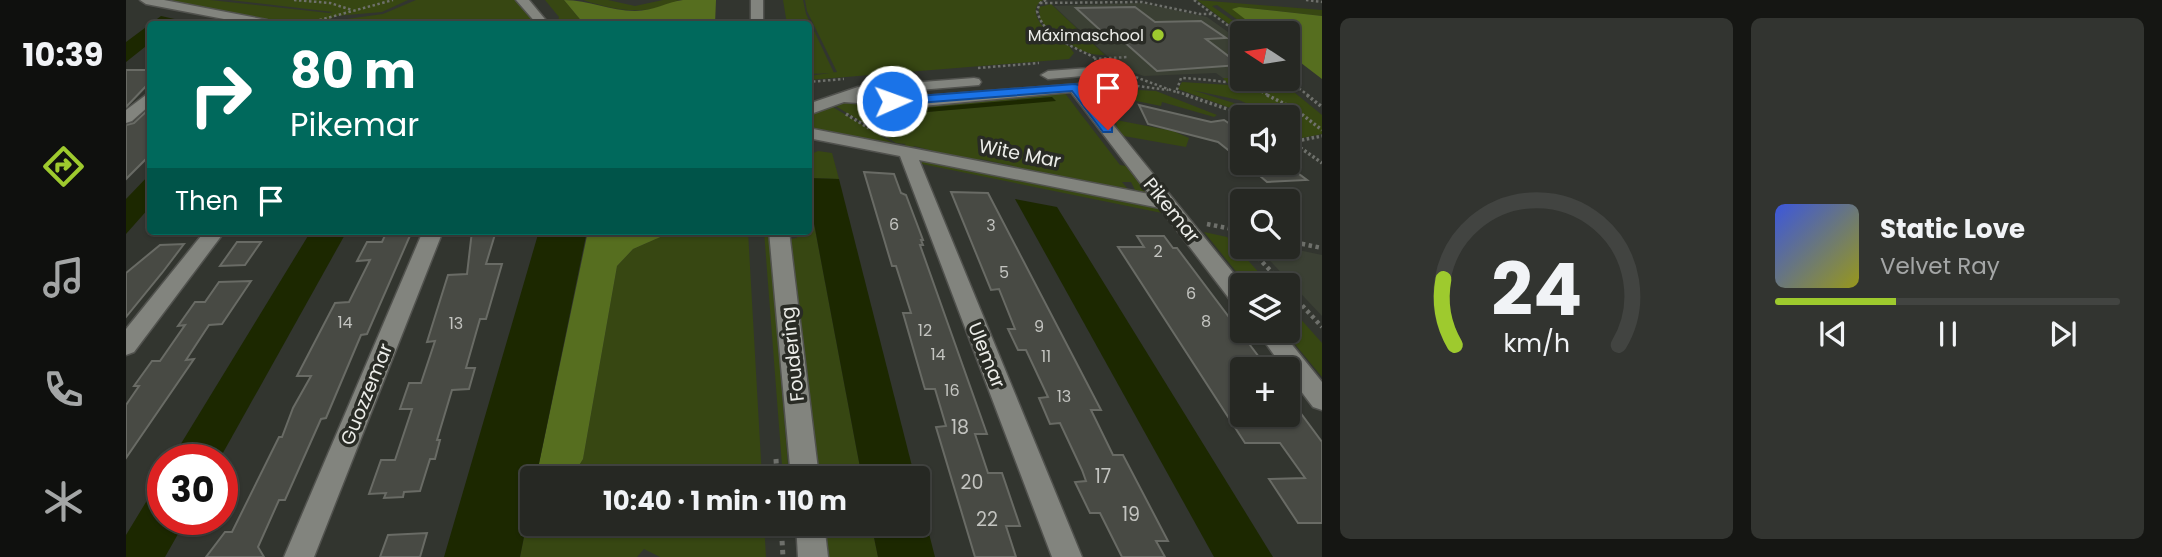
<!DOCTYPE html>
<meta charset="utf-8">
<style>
body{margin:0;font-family:Poppins,sans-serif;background:#323430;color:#f1f3f6;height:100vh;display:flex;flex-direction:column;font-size:26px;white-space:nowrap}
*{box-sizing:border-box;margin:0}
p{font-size:23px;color:#a4a6a6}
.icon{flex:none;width:38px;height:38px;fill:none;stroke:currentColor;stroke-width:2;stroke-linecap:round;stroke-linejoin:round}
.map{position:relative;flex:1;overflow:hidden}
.sheet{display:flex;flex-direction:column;gap:18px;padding:18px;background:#151613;width:840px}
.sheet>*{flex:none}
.hud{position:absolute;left:21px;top:21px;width:665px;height:214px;border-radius:7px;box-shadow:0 2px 5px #0004,0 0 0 2px #424441;background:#00695c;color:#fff;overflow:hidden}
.needle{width:46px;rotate:282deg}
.tools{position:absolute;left:1104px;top:21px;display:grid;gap:14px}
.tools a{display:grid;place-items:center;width:70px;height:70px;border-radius:7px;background:#262823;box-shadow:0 2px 5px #0004,0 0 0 2px #424441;font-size:35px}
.speed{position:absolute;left:21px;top:444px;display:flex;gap:14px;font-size:35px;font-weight:700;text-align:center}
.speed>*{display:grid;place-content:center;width:91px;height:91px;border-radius:50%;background:#262823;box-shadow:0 2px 5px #0004,0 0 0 2px #424441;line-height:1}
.speed .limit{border:10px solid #d22;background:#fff;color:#111}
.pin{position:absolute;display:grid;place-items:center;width:60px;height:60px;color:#fff;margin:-72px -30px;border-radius:50% 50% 50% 0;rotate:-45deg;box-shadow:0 0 7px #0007}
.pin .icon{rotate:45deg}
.me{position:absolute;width:77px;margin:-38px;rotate:88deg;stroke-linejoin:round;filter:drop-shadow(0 0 5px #0008)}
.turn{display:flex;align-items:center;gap:24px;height:147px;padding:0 28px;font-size:32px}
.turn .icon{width:91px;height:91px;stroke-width:2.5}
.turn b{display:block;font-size:49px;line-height:60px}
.then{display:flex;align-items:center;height:66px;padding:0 28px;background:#0003;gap:14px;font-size:26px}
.sheet .card{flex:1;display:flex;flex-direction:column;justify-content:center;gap:10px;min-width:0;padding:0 24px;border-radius:10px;background:#323430}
.sheet .dial{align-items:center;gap:0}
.dial svg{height:182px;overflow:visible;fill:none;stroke:#424441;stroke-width:7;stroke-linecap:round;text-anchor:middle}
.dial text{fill:#f1f3f6;stroke:none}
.song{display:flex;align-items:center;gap:21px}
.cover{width:84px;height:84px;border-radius:10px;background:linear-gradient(135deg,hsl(230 70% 55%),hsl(60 70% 35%))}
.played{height:7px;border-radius:4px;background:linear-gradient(90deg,#9eca2e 35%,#424441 35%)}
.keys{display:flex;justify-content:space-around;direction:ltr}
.sheet .tiles{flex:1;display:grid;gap:18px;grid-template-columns:repeat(2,1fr)}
.trip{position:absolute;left:394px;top:466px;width:410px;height:70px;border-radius:7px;background:#262823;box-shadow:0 2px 5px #0004,0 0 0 2px #424441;font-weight:700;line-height:70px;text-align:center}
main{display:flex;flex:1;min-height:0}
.dock{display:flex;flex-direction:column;width:126px;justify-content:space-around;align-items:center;background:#0f100e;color:#a4a6a6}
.dock .icon{width:49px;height:49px}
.dock .current{color:#9eca2e}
.dock b{font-size:32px;color:#f1f3f6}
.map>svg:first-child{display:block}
.built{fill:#3b4034}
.green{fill:#374712;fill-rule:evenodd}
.forest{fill:#566e1f}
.water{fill:#1c2800}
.building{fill:#484a44;stroke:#696b65;stroke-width:2}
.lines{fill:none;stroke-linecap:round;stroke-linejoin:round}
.minor-casing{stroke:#51524e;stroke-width:3}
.path-far3{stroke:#6e706b;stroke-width:2.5;stroke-dasharray:2.5 2.5;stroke-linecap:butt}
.path-far2{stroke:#6e706b;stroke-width:3.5;stroke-dasharray:2.5 2.5;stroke-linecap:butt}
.path-far1{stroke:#6e706b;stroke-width:4.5;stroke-dasharray:3.5 3.5;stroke-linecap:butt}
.path{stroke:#6e706b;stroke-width:5;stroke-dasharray:4.5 4.5;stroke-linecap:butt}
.minor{fill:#82847e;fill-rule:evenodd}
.route{fill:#1a73e8;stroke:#114b97;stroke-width:2}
.poi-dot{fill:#9eca2e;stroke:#292b25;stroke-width:2.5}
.labels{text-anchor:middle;stroke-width:7;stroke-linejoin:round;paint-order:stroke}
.far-poi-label{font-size:16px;fill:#ecede9;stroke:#292b25;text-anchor:end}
.number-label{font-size:16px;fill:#c3c4c0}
.street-label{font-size:19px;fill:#ecede9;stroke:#292b25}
.near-number-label{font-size:19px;fill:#c3c4c0}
</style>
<main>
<nav class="dock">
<b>10:39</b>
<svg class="icon current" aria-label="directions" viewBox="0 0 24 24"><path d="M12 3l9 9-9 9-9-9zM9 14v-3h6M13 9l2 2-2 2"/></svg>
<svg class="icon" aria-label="music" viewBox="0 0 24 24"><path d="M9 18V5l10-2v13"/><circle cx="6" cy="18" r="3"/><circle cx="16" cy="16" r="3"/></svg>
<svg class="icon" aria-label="phone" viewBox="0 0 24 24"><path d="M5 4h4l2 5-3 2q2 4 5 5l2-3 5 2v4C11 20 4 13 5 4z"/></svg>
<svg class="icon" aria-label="climate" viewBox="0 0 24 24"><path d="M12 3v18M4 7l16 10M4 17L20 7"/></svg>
</nav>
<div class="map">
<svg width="1196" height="557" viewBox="0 0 1196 557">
<rect width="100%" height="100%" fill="#32352f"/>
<g class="built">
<polygon points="1016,3 1081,17 1116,42 1116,75 1113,78 1097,78 1090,73 1018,76 994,68 928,6"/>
<polygon points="1131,247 1158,247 1196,255 1196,316"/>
</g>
<g class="green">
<polygon points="39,0 84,0 203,13 207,12 104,0 282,0 256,12 209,16 199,22 257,14 290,0 393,0 413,24 160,24"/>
<polygon points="419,0 438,0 458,24 431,24 433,17"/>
<path d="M 457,0 L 482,0 L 509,6 L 537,0 L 553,0 C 520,16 490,11 457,0 Z"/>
<polygon points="657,0 677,0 680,14 708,73 683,74 682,24 661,24"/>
<path d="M 679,0 L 917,0 C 905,7 910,18 917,27 L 911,32 L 943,46 L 948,53 L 943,59 L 683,80 L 683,76 L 711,72 L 681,11 Z"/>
<polygon points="1071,0 1196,10 1196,16 1113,7 1107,9 1137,33 1130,33 1091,5 1086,6 1124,33 1116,34"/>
<path d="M 925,4 L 979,55 C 964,56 952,49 938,41 L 940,38 L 929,28 L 920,27 L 914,19 L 913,7 Z"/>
<polygon points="1116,75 1116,79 1152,79 1196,115 1196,134 1171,139 1163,137 1162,129 1171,134 1176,133 1162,123 1162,117 1151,117 1113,100 1066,90 1111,104 1140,117 1129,117 1052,89 1056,82 1103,85 1097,78 1112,78"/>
<polygon points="976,88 1030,91 1091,115 1088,117 1036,102 1035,106 986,96 985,126 960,95 965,89"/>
<path d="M 938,92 L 994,165 L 1000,166 L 1023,196 L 1011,194 L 1005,182 L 996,182 L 1006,194 L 886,170 L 887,166 L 854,159 L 853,163 L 788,146 L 786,150 L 774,147 L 780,144 L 770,143 L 708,105 L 717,102 ZM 926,97 L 929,100 L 766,115 L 764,111 Z"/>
<polygon points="705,106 770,145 683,127 682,116"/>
<polygon points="990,120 1047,131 1063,138 1060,147 992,135"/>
<polygon points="692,151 706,153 713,179 683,178 683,155"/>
<polygon points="794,159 1018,206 1019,203 1034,206 1041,214 796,164"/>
<polygon points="683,197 736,478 693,478 664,239 671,238 670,231 682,231"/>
<polygon points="548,231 622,231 636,478 445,478 457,459 491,266 507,249"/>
<polygon points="638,231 643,231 663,478 657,478"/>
<polygon points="1078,232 1101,237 1144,285 1121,285"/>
<polygon points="1162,305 1196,343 1196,377 1158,331 1162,331"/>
<polygon points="406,521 638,523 640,557 534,557 518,549 511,557 394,557 400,527"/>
<polygon points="699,523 745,523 752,557 703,557"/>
</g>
<g class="forest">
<path d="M 438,0 C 463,0 484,11 509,11 C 528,11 541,2 557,0 C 568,0 579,0 590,0 L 589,24 L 458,24 Z"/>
<polygon points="1113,7 1196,16 1196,79 1162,53 1162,33 1137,33 1106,9"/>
<polygon points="462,231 548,231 507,249 491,266 457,459 445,478 410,478"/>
</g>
<g class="water">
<polygon points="35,16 53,20 48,24 24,24 24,43 0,62 0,42"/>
<polygon points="926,97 930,101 766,115 763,111"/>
<polygon points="24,174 24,207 0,234 0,199"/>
<polygon points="683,178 713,179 789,478 736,478 683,197"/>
<polygon points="889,199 931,207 1147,557 1088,557"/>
<polygon points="185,231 221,231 93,460 45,460"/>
<polygon points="413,231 461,231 410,478 406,478 406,497 394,557 318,557"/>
<polygon points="37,474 37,520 60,520 39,557 0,557 0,535"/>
<polygon points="791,487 809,557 752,557 745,523 791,523"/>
</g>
<g class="building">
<polygon points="1009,7 1029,22 1075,21 1100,38 1080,39 1114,65 1031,71 996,40 985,40 950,8"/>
<polygon points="0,70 24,70 24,82 0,107"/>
<polygon points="1013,105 1085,122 1098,120 1116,132 1116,161 1092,142 1022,124"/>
<polygon points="24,108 24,155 0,179 0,125 8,123"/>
<polygon points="1119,163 1158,163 1181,180 1141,182"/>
<polygon points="738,172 768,174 775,193 780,195 797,240 795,240 797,245 794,245 861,434 849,434 862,473 876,473 894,526 880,526 890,557 849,557 810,427 820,426 809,389 799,389 798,386 777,313 785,313 770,266 766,266"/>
<polygon points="825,192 862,193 975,410 965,410 987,455 997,455 1042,541 1030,541 1039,557 996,557 974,513 964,513 949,482 960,481 956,470 934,423 924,424 913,398 922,397 900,350 892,350 882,329 889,329 873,289 865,290"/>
<polygon points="261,231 286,231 241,334 235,335 200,418 195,419 159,500 153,500 132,547 138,557 80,557 99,532 106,532 153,437 156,437 167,408 185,376 171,376 209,303 223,302 244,260 231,261 241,242 256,242"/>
<polygon points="346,231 370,231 360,264 376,264 360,319 354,319 340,368 349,368 343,389 326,390 311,440 314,440 309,459 304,459 294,491 278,492 277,497 258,498 260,493 243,494 255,460 269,460 286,409 274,409 283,383 295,383 309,341 301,342 322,275 341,274"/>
<polygon points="1011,236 1038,236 1047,248 1051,248 1142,369 1116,369 1116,415 1162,415 1162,396 1196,442 1196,523 1172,523 1143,479 1179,478 1154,443 1119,443 992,247 1018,247"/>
<polygon points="111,242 135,242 119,265 94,266"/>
<polygon points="58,244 36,273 0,317 0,273 34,245"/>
<polygon points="125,281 96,324 83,325 60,360 68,359 0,458 0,405 13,386 8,386 26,361 34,361 59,325 52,326 69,302 79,302 93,282"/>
<polygon points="301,533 294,557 254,557 262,535"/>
</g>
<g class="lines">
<g class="minor-casing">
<g id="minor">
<polygon points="14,0 38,0 141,20 147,24 124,24 20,4"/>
<polygon points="390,0 403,0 423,24 411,24"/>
<rect x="625" y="0" width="12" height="24"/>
<polygon points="963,68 970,72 968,75 922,79 915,75 922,71"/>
<polygon points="848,78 853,79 855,82 853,85 745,94 786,97 954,84 1117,285 1116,307 1108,305 1034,208 793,160 956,557 926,557 774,156 682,138 682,128 1023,194 945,92 786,107 718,102 682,115 682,104 732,87"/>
<polygon points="24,92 24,105 6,121 0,123 0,110"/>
<polygon points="79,231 99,231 8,352 0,355 0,329"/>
<polygon points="297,231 317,231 188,557 158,557"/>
<polygon points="643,231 663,231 693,478 665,478"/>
<polygon points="1131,331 1155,331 1196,382 1196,410 1187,407 1162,374 1162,369 1158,369"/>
<polygon points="670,523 698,523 702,557 672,557"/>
</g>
</g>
<g class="path-far3">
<polyline points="168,0 204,3 226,10"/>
<path d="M 920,0 L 914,3 L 911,11 C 919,39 946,45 969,58"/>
<polyline points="1068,0 1116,36"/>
<polyline points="1180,0 1196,2"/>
<polyline points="914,3 1016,2 1074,14 1087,14"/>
<polyline points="179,24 267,0"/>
<polyline points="968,59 1002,57"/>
<path d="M 977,65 L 1050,92 L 1055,78 C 1086,79 1115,86 1146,83 L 1146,79"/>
<polyline points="852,68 913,63"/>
<polyline points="1161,79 1183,96"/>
<polyline points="682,82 718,79"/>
<polyline points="971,85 1004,85 1042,90"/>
<polyline points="1126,87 1144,96"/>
<polyline points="1051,92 1066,96"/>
</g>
<g class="path-far2">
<polyline points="1060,95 1125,117"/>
<polyline points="1141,95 1169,109 1196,130"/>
<polyline points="1181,95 1196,107"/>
<polyline points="720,114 743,128"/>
<polyline points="1162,139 1196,163"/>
<polyline points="1166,142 1196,136"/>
</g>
<g class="path-far1">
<polyline points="1081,224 1116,231"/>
<polyline points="1107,230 1116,240"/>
<polyline points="1162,241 1196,248"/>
<polyline points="1122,247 1158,285"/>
<polyline points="1162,290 1196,327"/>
</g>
<g class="path">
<polyline points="650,459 651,478"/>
<polyline points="655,523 657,557"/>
</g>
<use href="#minor" class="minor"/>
</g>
<polygon class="route" points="949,84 953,85 986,127 986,132 977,132 946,91 766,105 761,101 766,98"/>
<circle class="poi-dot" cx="1032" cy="35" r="7"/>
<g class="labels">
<g class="far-poi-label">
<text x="1018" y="41">Máximaschool</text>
</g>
<g class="number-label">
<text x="768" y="230">6</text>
<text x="865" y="231">3</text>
<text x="1032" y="257">2</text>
<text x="878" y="278">5</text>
<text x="1065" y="299">6</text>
<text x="1080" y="327">8</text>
<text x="219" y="328">14</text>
<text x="330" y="329">13</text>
<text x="913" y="332">9</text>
<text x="799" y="336">12</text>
<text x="812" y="360">14</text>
<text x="920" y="362">11</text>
<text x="826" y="396">16</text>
<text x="938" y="402">13</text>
</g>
<g class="street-label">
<text transform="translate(894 153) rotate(11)" y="7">Wite Mar</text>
<text transform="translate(1046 210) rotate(51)" y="7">Pikemar</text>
<text transform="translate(666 354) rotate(-96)" y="7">Foudering</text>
<text transform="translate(861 355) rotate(68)" y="7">Ulemar</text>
<text transform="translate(240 394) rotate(-68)" y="7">Guozzemar</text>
</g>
<g class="near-number-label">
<text x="834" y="434">18</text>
<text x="977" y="483">17</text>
<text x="846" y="489">20</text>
<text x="1005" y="521">19</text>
<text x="861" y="526">22</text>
</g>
</g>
</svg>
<div class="tools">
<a><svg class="needle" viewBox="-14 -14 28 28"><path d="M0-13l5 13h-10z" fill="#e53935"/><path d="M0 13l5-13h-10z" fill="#a4a6a6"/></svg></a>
<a><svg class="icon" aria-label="sound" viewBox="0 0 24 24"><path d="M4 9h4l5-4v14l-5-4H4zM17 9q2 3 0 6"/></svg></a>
<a><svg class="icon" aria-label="search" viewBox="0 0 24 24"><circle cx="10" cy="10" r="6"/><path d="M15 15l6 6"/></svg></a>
<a><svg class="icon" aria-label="layers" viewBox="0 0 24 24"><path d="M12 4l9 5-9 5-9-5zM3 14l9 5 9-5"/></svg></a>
<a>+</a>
</div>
<div class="speed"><div class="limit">30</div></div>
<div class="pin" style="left:982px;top:130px;background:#d93025"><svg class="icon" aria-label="arrive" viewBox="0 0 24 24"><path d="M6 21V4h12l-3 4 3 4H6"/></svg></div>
<svg class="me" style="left:766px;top:101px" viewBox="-20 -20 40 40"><circle r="17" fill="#1a73e8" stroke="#fff" stroke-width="3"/><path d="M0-11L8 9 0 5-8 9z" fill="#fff"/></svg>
<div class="trip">10:40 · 1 min · 110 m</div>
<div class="hud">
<div class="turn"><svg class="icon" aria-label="right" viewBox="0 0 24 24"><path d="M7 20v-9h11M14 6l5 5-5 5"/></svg><div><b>80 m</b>Pikemar</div></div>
<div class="then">Then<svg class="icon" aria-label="arrive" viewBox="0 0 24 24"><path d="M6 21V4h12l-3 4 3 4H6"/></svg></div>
</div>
</div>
<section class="sheet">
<div class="tiles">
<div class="card dial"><svg viewBox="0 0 100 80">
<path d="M14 69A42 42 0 1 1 86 69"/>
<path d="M14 69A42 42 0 0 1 9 40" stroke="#9eca2e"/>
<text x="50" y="56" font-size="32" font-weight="700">24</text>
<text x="50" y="72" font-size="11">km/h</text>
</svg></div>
<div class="card">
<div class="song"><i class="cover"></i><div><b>Static Love</b><p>Velvet Ray</p></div></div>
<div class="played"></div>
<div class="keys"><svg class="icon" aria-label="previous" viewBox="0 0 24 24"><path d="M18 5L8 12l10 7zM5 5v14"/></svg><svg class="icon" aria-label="pause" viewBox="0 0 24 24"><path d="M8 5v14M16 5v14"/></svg><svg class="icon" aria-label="next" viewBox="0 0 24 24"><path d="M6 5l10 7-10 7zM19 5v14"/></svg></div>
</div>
</div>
</section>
</main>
